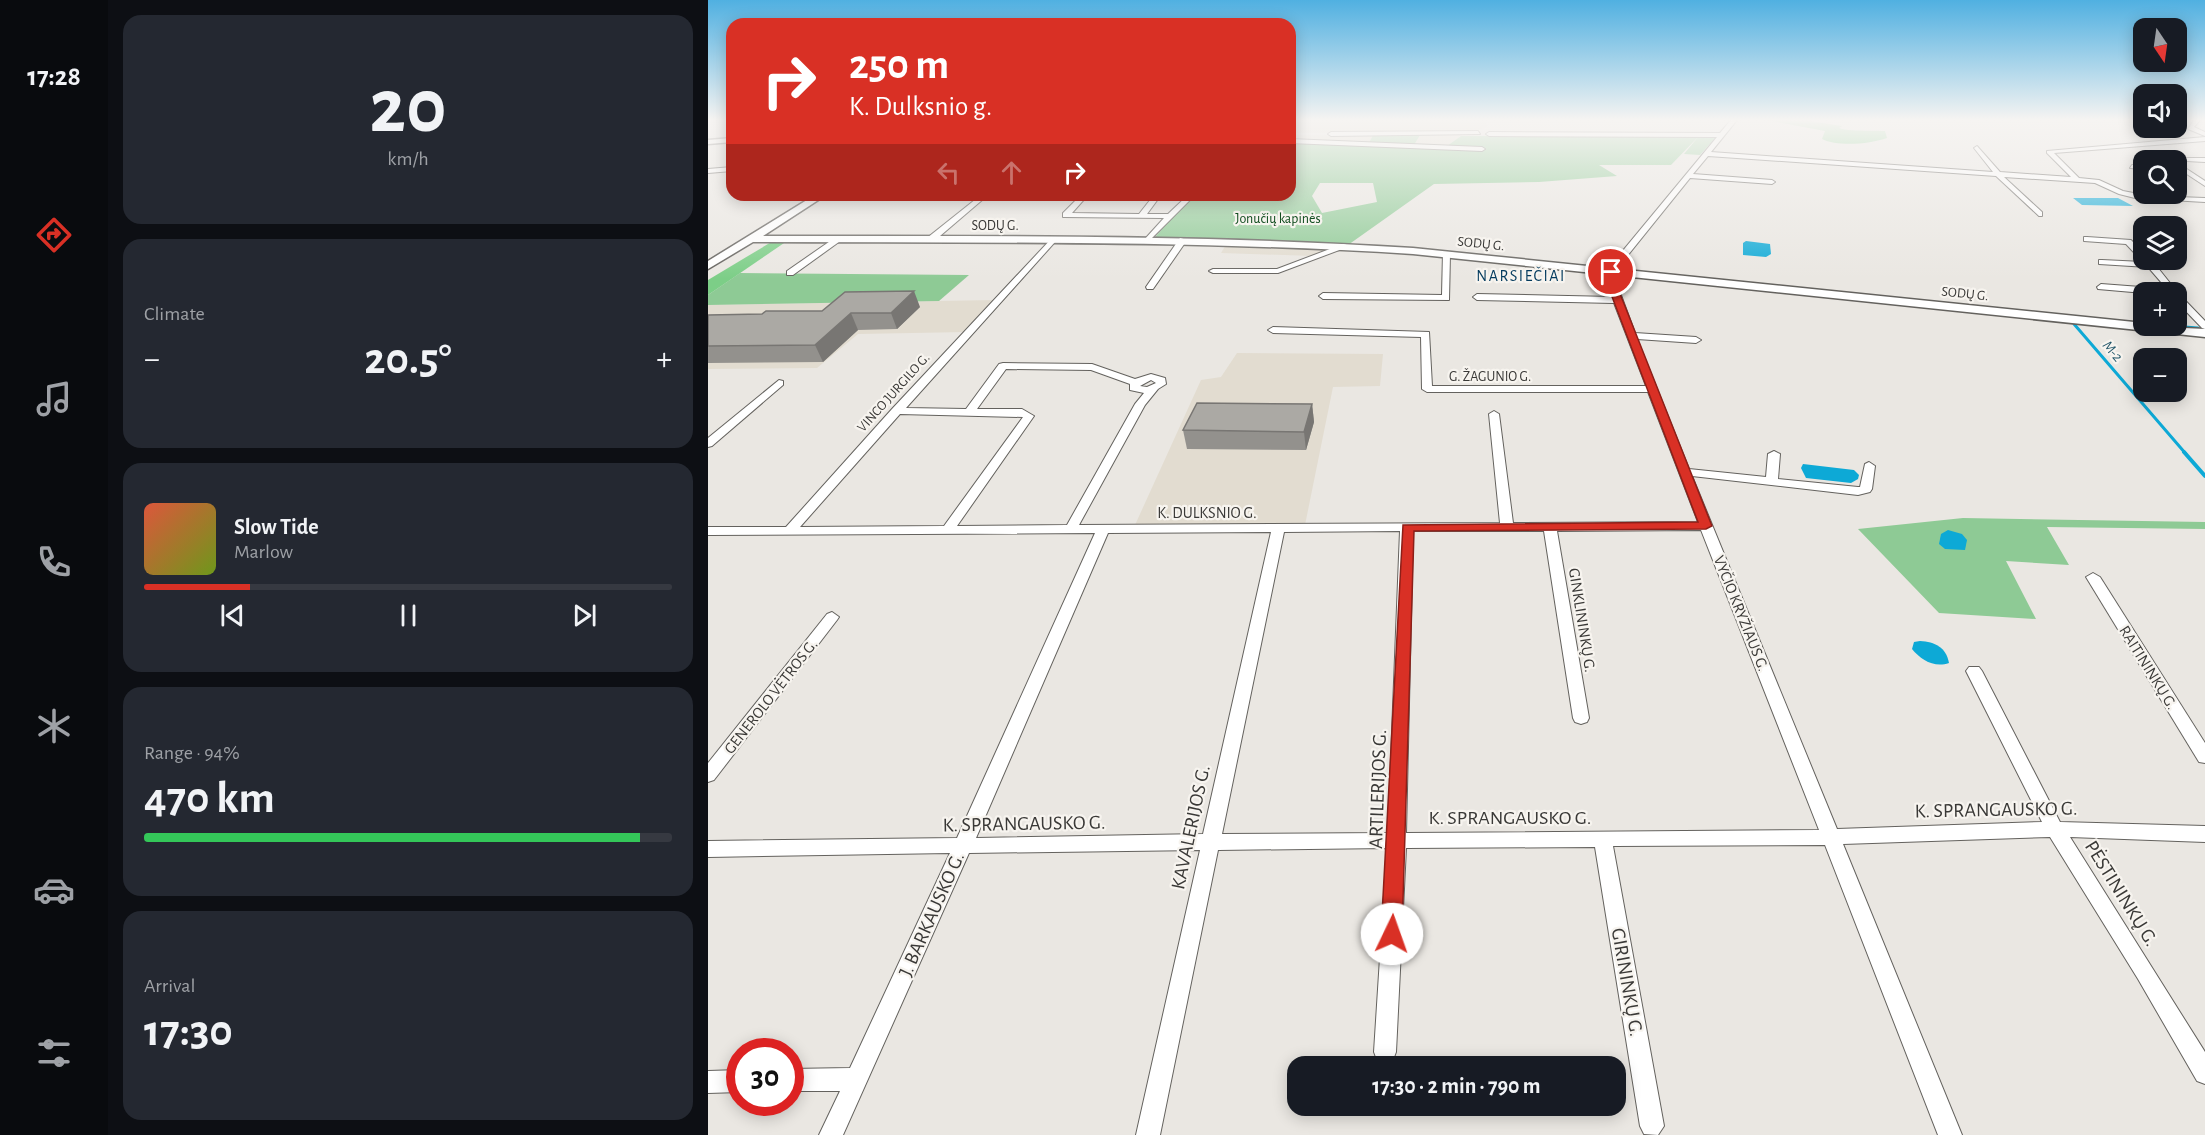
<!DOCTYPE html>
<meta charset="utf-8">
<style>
body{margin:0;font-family:"Alegreya Sans",sans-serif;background:#242831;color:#f1f3f6;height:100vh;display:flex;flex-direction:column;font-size:22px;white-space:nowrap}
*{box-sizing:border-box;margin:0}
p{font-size:20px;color:#9ea1a6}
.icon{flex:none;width:33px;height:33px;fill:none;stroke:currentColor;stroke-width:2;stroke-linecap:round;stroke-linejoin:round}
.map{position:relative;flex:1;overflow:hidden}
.sheet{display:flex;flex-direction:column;gap:15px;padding:15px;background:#0d0f14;width:600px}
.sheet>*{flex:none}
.top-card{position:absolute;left:18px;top:18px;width:570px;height:183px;border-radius:18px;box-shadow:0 3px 15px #0003;background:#d93025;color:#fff;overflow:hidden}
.needle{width:39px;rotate:167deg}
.buttons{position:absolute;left:1425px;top:18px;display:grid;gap:12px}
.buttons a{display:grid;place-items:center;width:54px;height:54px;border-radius:12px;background:#171b24;box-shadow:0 3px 15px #0003;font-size:30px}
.speed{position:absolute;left:18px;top:1038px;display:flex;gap:12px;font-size:30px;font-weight:700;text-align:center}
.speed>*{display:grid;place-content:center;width:78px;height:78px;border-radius:50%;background:#171b24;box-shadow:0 3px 15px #0003;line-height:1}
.speed .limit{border:9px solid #d22;background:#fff;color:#111}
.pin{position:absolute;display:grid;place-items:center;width:51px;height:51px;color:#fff;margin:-26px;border:3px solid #fff;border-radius:50%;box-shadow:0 2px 6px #0007}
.me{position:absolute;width:66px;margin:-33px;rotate:3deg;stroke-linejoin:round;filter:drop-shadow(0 0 4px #0008)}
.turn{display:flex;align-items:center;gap:21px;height:126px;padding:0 24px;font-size:27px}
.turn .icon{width:78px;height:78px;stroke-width:2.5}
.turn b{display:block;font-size:42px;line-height:51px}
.lanes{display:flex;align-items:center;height:57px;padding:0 24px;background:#0003;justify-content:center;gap:30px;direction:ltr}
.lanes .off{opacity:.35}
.big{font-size:45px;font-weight:700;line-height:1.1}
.sheet .widget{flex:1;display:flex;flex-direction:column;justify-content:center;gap:9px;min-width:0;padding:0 21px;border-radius:18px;background:#242831}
.sheet .dial{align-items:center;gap:0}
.dial b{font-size:78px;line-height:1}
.song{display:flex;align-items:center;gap:18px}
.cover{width:72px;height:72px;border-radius:9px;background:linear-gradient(135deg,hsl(10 70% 55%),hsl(80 70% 35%))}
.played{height:6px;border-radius:3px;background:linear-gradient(90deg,#d93025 20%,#363941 20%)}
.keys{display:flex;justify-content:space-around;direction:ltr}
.heat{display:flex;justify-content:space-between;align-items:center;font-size:33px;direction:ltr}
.charge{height:9px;border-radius:4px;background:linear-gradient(90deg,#34c759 94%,#363941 0)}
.trip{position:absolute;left:579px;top:1056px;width:339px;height:60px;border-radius:18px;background:#171b24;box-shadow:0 3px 15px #0003;font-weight:700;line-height:60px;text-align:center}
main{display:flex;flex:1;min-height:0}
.tab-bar{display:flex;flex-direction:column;width:108px;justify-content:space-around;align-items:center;background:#090b0e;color:#9ea1a6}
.tab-bar .icon{width:42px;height:42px}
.tab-bar .selected{color:#d93025}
.tab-bar b{font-size:27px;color:#f1f3f6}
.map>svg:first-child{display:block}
.built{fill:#e2dcd0}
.green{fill:#8eca95;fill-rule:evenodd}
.forest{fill:#7cce87}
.water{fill:#0da9d6}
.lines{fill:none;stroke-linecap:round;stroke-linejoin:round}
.stream-far1{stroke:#0da9d6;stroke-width:3}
.stream{stroke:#0da9d6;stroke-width:4}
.minor-casing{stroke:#64625e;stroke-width:2}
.major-casing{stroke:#64625e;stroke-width:3}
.minor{fill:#fff;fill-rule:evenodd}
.major{fill:#fff;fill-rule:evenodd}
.wall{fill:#93918d}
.shaded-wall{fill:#787673}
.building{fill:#aba9a4;stroke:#787673;stroke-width:1.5}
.route{fill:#d93025;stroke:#8d1f18;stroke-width:1.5}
.labels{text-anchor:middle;stroke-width:4.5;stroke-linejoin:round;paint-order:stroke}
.far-park-label{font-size:14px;fill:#114d1f;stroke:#f7f4ef}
.far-street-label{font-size:14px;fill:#3a3937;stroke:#f7f4ef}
.far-water-label{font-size:15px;font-style:italic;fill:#22566a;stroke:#f7f4ef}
.far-quarter-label{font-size:16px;letter-spacing:1.5px;fill:#043b5e;stroke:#f7f4ef}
.street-label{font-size:16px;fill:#3a3937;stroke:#f7f4ef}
.near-street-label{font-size:20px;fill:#3a3937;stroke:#f7f4ef}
</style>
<main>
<nav class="tab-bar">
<b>17:28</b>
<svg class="icon selected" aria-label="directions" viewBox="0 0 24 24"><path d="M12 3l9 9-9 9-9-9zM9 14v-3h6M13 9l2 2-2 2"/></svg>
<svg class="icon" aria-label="music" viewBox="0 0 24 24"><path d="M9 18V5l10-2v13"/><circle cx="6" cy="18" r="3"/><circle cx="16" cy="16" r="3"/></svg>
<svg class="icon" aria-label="phone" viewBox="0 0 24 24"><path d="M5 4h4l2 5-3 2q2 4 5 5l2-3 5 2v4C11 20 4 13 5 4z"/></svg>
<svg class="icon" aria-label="climate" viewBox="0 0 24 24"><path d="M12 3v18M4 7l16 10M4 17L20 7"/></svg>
<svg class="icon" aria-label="car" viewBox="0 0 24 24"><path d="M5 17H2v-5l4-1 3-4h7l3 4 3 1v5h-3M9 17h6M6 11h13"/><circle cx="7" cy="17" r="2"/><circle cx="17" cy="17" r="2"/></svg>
<svg class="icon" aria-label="filters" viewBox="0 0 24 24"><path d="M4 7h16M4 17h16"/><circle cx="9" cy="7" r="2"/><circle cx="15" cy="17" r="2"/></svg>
</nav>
<section class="sheet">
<div class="widget dial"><b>20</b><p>km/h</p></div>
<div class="widget"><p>Climate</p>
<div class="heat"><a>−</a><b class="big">20.5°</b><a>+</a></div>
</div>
<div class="widget">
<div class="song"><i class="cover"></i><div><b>Slow Tide</b><p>Marlow</p></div></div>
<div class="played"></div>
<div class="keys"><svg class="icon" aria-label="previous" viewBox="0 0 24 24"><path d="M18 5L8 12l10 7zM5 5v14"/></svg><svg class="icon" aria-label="pause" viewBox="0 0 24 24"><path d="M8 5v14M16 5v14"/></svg><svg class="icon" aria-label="next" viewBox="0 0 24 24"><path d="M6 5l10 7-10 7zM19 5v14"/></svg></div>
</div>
<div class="widget"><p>Range · 94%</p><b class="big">470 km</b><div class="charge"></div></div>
<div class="widget"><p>Arrival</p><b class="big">17:30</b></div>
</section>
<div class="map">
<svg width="1497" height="1135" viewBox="0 0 1497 1135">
<rect width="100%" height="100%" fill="#eae7e2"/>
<g class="built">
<polygon points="582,120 778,120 779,127 762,133 582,133"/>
<polygon points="582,135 665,135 661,143 582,140"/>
<polygon points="712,135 754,135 739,146 706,145"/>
<polygon points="519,243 630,247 604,256 513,253"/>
<polygon points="288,300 259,332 150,334 109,368 0,369 0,305"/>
<polygon points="529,353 675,354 672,386 625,387 597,525 427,525 493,380 513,377"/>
</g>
<g class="green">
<polygon points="665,135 712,135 706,145 661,143"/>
<path d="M 991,135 L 1008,137 L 992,155 L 976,154 L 990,137 L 963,165 L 891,165 L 909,176 L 831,182 L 726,184 L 640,245 L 447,237 L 485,195 L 582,195 L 582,143 L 739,146 L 753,136 ZM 612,183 L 665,183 L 669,202 L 614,213 L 604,196 Z"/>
<polygon points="32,273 261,275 231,301 0,305 0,295"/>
<polygon points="1255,518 1497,522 1497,529 1339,527 1361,565 1298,561 1328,619 1231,613 1150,529"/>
</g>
<g class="forest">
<path d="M 1058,120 L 1102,121 L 1134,126 L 1131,128 C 1141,132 1164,130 1177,131 L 1179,138 C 1162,144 1130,147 1114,139 L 1117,131 Z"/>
<polygon points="65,241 79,241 0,295 0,280"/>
</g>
<g class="water">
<polygon points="1365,198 1410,198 1425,206 1374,205"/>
<polygon points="1038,241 1062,244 1063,254 1058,257 1035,255 1035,243"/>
<polygon points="1095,464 1146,470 1151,475 1150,479 1143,483 1098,478 1093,468"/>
<polygon points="1240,530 1254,534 1259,540 1257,550 1237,549 1231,544 1233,534"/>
<path d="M 1212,641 C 1227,642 1238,647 1241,663 C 1226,668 1213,660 1204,649 L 1206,642 Z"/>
</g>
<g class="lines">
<g class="stream-far1">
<polyline points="1366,324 1478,454"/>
<polyline points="1463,326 1490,328"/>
</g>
<polyline class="stream" points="1476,452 1497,476"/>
<g class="minor-casing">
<g id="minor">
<path d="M 1023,120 L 1029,120 L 1003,152 L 1285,172 L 1266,148 L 1269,146 L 1292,172 L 1363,177 L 1339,153 L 1339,151 L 1497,137 L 1497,141 L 1346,153 L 1371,178 L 1391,180 L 1415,191 L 1441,196 L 1497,198 L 1497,202 L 1427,198 L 1411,194 L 1387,183 L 1296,177 L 1334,212 L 1334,216 L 1331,216 L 1288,176 L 1000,156 L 985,174 L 1064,180 L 1067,182 L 1064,184 L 982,178 L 916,260 L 906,276 L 927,333 L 988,337 L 993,340 L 988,343 L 929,339 L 981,469 L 1058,477 L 1060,454 L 1066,451 L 1072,454 L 1070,479 L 1150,487 L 1152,487 L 1157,464 L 1161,462 L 1167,466 L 1164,489 L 1162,492 L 1150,495 L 984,476 L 1129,829 L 1334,822 L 1258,671 L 1261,667 L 1271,667 L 1274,671 L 1352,822 L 1497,826 L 1497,842 L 1362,837 L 1497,1052 L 1497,1084 L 1489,1081 L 1430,979 L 1342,837 L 1135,844 L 1254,1135 L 1230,1135 L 1117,845 L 905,846 L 956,1126 L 950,1135 L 936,1134 L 932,1126 L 887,847 L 698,848 L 688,1052 L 685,1060 L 677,1063 L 669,1060 L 666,1052 L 679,848 L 510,850 L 452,1135 L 428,1135 L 492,850 L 261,853 L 135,1135 L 111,1135 L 132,1091 L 82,1091 L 82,1069 L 142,1068 L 242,853 L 0,857 L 0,841 L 249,838 L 387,533 L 0,535 L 0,527 L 78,527 L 184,409 L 344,238 L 347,238 L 347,242 L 198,408 L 258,409 L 291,364 L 295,363 L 384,364 L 427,379 L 443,374 L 457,378 L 458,384 L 450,389 L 437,405 L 371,525 L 792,523 L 781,414 L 786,411 L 791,414 L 805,523 L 990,522 L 940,392 L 719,392 L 714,389 L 713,337 L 565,333 L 560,330 L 565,327 L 721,332 L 724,386 L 938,386 L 906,303 L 769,300 L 765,297 L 769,294 L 904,297 L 898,276 L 908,259 L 1009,137 L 781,136 L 778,134 L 781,132 L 1012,133 ZM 298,369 L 383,370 L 422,384 L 422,390 L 436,393 L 427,404 L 359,525 L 249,526 L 326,416 L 314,409 L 269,409 ZM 443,380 L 448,383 L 439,387 L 432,386 ZM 192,414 L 315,417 L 236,526 L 92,527 ZM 993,530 L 1111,830 L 698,833 L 705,531 L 836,531 L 865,718 L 867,722 L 873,724 L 879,722 L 881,718 L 849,531 ZM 692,531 L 680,833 L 514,834 L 576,532 ZM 563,532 L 495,834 L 268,838 L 400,533 Z"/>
<polygon points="1486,120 1492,120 1486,127 1497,132 1497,136 1480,129"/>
<polygon points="770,131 772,134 623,136 620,134 623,132"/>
<polygon points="582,139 774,147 777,149 774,151 582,143"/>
<polygon points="1463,158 1497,158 1497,162 1460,160"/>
<polygon points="1468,162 1497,181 1497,186 1468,167"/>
<polygon points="1424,165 1436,165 1436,169 1422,168"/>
<polygon points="24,167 24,171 0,173 0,169"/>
<polygon points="273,195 280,195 225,242 219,242 219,238"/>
<polygon points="373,195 380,195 364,213 431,214 446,195 453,195 439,214 460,214 480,195 487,195 440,242 436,240 456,218 355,217 355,213"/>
<polygon points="128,237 135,239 85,275 79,275 79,271"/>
<polygon points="1379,237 1423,240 1436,253 1436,260 1442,260 1446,263 1470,293 1497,321 1497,329 1494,328 1468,301 1468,292 1436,293 1390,289 1389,287 1393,284 1459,289 1440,267 1391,264 1391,260 1394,260 1435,262 1418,244 1376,241 1376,237"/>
<polygon points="472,238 479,240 445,289 439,289 438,287"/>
<polygon points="635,244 642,246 570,273 505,273 501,271 505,269 569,269"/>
<polygon points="735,252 742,254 741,300 615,299 611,296 615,293 734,295"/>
<polygon points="71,380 75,381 75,385 4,446 0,447 0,438"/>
<polygon points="1385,573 1392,577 1497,743 1497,763 1491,762 1378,577"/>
<polygon points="124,612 131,617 129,620 6,780 0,782 0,763 119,614"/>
<polygon points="32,1070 32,1092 0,1093 0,1071"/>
</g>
</g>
<g class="major-casing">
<g id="major">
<polygon points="24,138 24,142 0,144 0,140"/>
<path d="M 107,195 L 118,195 L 55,236 C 272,236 489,234 705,248 L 1436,323 L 1436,326 L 1497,329 L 1497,337 L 705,254 C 485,240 265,243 45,242 L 0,269 L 0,261 Z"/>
</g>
</g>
<use href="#minor" class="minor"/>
<use href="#major" class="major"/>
</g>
<g class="wall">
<polygon points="212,307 189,329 150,330 115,362 0,363 0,315 54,314"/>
<polygon points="604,404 606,422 598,450 479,449 475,430"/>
</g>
<g class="shaded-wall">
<polygon points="206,291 212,307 189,329 183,313"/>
<polygon points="143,313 150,330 115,362 107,345"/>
<polygon points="604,404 606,422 598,450 596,432"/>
</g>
<g class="building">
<polygon points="206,291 183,313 143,313 107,345 0,346 0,315 54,314 58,311 114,311 137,292"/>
<polygon points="489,403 604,404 596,432 475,430"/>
</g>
<linearGradient id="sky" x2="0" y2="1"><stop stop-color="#50b0e1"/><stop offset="0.43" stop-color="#f6f4f2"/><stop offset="1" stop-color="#f6f4f2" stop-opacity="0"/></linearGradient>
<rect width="1497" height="279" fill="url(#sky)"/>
<polygon class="route" points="903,270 908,272 907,281 1004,526 998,529 706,531 694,934 691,941 684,944 676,941 673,934 695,525 990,522 898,281 899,272"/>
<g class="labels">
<g class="far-park-label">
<text x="570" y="223">Jonučių kapinės</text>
</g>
<g class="far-street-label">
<text x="287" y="230">SODŲ G.</text>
<text transform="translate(773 243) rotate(6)" y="5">SODŲ G.</text>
<text transform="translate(1257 293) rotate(6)" y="5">SODŲ G.</text>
<text x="782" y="381">G. ŽAGUNIO G.</text>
<text transform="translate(185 392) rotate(-48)" y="5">VINCO JURGILO G.</text>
</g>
<g class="far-water-label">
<text transform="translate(1405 351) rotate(49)" y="5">M-2</text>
</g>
<g class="far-quarter-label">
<text x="813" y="281">NARSIEČIAI</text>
</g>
<g class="street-label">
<text x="499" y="518">K. DULKSNIO G.</text>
<text transform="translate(1034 613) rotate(68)" y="6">VYČIO KRYŽIAUS G.</text>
<text transform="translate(875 620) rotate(81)" y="6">GINKLININKŲ G.</text>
<text transform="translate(1441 667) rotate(58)" y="6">RAITININKŲ G.</text>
<text transform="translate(62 696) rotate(-52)" y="6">GENEROLO VĖTROS G.</text>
</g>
<g class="near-street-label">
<text transform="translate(669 789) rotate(-88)" y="7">ARTILERIJOS G.</text>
<text transform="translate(1288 809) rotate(-1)" y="7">K. SPRANGAUSKO G.</text>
<text x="802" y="824">K. SPRANGAUSKO G.</text>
<text transform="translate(316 823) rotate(-1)" y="7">K. SPRANGAUSKO G.</text>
<text transform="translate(482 827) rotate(-78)" y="7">KAVALERIJOS G.</text>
<text transform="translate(1414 893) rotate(58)" y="7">PĖSTININKŲ G.</text>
<text transform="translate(223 914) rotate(-66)" y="7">J. BARKAUSKO G.</text>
<text transform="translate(920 982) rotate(80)" y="7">GIRININKŲ G.</text>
</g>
</g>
</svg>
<div class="buttons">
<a><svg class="needle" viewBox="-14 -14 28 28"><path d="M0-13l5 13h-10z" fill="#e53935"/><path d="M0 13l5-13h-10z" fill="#9ea1a6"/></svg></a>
<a><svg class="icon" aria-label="sound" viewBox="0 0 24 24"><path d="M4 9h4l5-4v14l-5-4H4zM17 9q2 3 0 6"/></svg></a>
<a><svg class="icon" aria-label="search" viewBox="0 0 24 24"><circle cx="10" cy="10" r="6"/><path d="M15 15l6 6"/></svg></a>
<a><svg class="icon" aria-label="layers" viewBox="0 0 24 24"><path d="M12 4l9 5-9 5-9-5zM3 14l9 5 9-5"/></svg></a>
<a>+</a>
<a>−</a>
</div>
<div class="speed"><div class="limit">30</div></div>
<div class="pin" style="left:903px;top:272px;background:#d93025"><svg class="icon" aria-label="arrive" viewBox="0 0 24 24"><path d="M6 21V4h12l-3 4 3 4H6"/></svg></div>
<svg class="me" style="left:684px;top:934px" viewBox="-20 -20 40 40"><circle r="19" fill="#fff"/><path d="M0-13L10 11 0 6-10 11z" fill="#d93025"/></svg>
<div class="trip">17:30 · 2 min · 790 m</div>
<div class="top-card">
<div class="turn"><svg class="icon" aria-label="right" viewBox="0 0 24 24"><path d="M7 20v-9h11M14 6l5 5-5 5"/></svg><div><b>250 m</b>K. Dulksnio g.</div></div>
<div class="lanes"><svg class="icon off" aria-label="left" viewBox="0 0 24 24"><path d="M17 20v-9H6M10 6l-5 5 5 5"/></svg><svg class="icon off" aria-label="ahead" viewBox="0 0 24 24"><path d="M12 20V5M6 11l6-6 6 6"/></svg><svg class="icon" aria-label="right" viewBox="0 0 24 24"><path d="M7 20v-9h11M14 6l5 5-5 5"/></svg></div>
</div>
</div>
</main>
